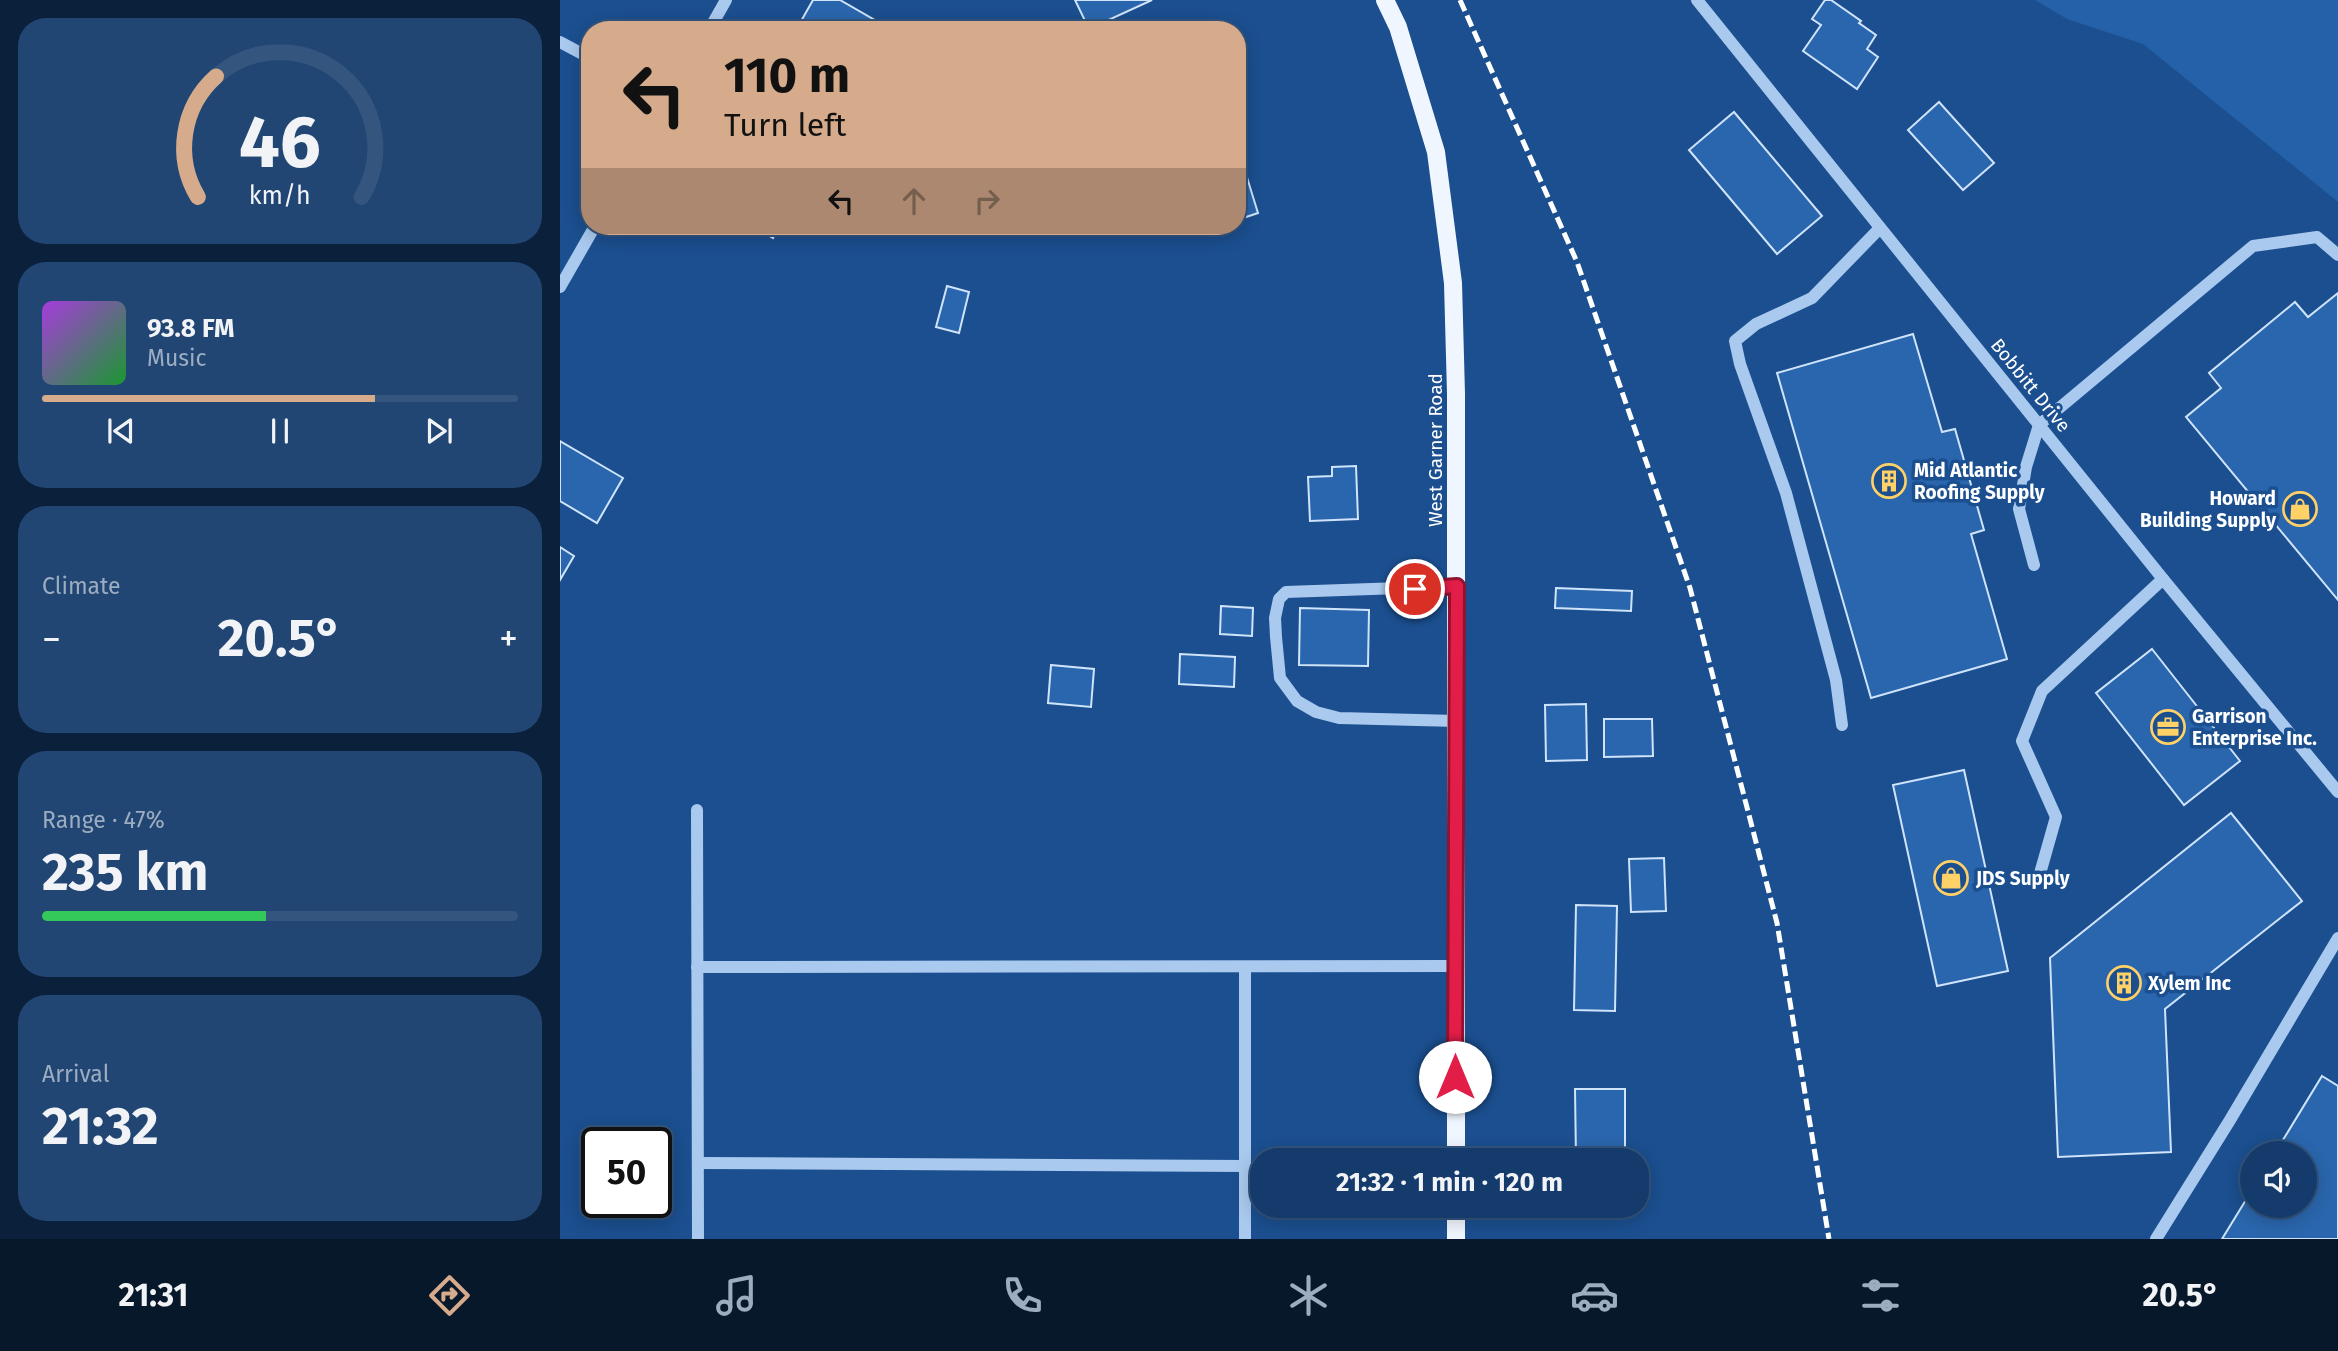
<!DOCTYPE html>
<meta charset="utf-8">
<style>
body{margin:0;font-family:"Fira Sans",sans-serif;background:#214673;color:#f1f3f6;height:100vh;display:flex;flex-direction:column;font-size:26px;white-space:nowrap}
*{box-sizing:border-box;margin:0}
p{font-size:23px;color:#9dadc1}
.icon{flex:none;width:38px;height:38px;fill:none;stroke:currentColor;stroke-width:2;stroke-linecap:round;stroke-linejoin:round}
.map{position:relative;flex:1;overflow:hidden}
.drawer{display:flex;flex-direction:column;gap:18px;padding:18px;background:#0b203b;width:560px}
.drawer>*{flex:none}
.banner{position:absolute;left:21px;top:21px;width:665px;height:214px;border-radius:28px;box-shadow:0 4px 18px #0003,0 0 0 2px #33557e;background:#d6ab8b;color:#111;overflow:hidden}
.buttons{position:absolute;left:1680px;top:1141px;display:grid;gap:14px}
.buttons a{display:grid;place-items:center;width:77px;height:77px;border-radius:50%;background:#143b6b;box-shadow:0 4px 18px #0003,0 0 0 2px #33557e;font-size:35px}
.speed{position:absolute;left:21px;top:1127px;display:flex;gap:14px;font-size:35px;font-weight:700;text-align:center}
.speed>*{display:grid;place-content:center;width:91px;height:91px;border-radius:50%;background:#143b6b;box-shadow:0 4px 18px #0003,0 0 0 2px #33557e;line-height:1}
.speed .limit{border:4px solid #111;border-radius:10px;background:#fff;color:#111}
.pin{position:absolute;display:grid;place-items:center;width:60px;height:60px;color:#fff;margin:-30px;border:4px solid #fff;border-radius:50%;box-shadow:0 2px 7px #0007}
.me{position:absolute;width:77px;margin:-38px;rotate:0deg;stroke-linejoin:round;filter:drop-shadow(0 0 5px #0008)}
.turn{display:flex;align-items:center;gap:24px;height:147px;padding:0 28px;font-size:32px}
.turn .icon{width:91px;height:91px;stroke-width:2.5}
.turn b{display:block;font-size:49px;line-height:60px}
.lanes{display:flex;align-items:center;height:66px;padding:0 28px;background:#0003;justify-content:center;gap:35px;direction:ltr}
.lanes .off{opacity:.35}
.big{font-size:52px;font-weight:700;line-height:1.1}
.drawer .widget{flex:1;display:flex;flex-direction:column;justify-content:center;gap:10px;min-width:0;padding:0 24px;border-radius:28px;background:#214673}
.drawer .dial{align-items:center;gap:0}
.dial svg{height:182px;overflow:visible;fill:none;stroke:#33557e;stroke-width:7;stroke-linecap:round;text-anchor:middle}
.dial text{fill:#f1f3f6;stroke:none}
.song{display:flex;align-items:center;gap:21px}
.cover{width:84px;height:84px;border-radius:10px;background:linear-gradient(135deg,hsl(280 70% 55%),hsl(130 70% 35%))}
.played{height:7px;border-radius:4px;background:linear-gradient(90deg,#d6ab8b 70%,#33557e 70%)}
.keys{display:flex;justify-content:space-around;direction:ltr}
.heat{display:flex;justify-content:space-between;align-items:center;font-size:38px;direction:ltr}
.charge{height:10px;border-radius:5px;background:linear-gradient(90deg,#34c759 47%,#33557e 0)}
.trip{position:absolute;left:690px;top:1148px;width:399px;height:70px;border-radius:28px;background:#143b6b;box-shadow:0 4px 18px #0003,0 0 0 2px #33557e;font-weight:700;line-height:70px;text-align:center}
.tabs{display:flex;height:112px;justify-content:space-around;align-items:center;background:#08182b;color:#9dadc1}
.tabs .icon{width:49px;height:49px}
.tabs .selected{color:#d6ab8b}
.tabs b{font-size:32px;color:#f1f3f6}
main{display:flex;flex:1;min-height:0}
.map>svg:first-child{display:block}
.green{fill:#2461a8}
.building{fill:#2a66ad;stroke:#cfe3fa;stroke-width:2}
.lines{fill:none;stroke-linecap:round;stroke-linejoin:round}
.minor{stroke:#a9c9ee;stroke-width:12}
.major{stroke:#f0f6ff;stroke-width:18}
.rail{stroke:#fff;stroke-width:5;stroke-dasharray:12 5;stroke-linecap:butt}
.route-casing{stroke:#92132f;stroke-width:18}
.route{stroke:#e11d48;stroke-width:12}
.labels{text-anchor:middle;stroke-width:7;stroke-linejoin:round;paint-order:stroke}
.street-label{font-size:19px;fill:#fff;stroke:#1b4f8f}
.poi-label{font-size:19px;font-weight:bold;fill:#fff;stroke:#1b4f8f;text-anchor:start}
</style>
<main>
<section class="drawer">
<div class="widget dial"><svg viewBox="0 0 100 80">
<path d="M14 69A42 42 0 1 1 86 69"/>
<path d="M14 69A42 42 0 0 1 22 16" stroke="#d6ab8b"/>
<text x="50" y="56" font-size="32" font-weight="700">46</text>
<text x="50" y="72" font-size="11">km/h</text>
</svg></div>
<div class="widget">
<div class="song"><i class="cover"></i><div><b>93.8 FM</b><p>Music</p></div></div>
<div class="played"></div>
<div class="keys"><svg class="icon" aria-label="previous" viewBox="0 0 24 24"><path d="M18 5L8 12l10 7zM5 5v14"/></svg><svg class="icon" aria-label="pause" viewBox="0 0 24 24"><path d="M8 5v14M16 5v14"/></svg><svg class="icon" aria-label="next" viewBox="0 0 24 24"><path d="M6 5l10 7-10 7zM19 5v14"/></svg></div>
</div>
<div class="widget"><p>Climate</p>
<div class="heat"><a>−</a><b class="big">20.5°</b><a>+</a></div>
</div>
<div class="widget"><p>Range · 47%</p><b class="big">235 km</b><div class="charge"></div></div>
<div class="widget"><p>Arrival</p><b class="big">21:32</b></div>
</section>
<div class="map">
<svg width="1778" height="1239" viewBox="0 0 1778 1239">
<rect width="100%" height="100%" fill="#1b4f8f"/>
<polygon class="green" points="1475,0 1778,0 1778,202 1583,44 1507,19"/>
<g class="building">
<polygon points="253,0 280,0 325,26 323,30 236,30"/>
<polygon points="515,0 592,0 529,29"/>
<polygon points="1265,0 1271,0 1301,21 1299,23 1316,35 1307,49 1318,57 1297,89 1243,51 1261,25 1252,19"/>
<polygon points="1379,102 1434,163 1403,190 1348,130"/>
<polygon points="1174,112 1262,216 1217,254 1129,150"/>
<polygon points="677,145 698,213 677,220"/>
<polygon points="192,226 219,226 213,238"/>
<polygon points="387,286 409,292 399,333 376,327"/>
<polygon points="1778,293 1778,600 1626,417 1661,388 1649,373 1735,302 1748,317"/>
<polygon points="1353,334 1382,432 1395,429 1424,530 1411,534 1447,659 1311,698 1217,373"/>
<polygon points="0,441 63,478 37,523 0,501"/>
<polygon points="796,466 798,519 750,521 748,477 772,476 772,467"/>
<polygon points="0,547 14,556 0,580"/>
<polygon points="996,588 1072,591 1071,611 995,608"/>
<polygon points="661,606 693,608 692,636 660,634"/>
<polygon points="740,608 809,610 808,666 739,665"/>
<polygon points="1592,649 1680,761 1624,805 1536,693"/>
<polygon points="620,654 675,657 674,687 619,684"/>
<polygon points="491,665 534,669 531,707 488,703"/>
<polygon points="1026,704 1027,760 986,761 985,705"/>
<polygon points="1044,719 1092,719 1093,756 1044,757"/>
<polygon points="1404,770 1448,971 1377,986 1333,785"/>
<polygon points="1671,813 1742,901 1605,1009 1611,1152 1498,1157 1490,958"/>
<polygon points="1104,858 1106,911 1071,912 1069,859"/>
<polygon points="1016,905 1057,906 1055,1011 1014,1010"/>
<polygon points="1762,1076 1778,1086 1778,1239 1662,1239 1692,1190 1692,1206 1745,1206 1745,1153 1715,1153"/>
<polygon points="1015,1089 1065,1089 1065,1160 1016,1160"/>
</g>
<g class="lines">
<g class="minor">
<polyline points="1137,0 1603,579 1778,792"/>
<polyline points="149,30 166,0"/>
<polyline points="0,42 30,58"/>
<polyline points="0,287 35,226"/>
<polyline points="1474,565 1459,509 1466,467 1479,425 1693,246 1757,237 1778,255"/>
<polyline points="897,586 726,592 719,599 715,618 716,637 720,678 737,701 756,712 779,718 897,721"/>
<polyline points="1282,725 1276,680 1226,493 1180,364 1175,341 1196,324 1252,298 1320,228"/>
<polyline points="137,810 138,1239"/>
<polyline points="1479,877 1496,817 1462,741 1482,691 1603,579"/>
<polyline points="137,967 895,966"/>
<polyline points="685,967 685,1239"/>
<polyline points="138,1163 685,1166"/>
<polyline points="1596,1239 1670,1120 1778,938"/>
</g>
<g class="major">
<polyline points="825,0 838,27 876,152 893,283 896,394 896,1160"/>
<polyline points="896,1206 896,1239"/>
</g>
<polyline class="rail" points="900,0 1017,262 1130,588 1217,923 1269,1239"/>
</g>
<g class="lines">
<g class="route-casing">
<polyline id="route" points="855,589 897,586 895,1077"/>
</g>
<use href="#route" class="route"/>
</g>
<defs>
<g id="building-ring" transform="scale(1.75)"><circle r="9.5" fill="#1b4f8f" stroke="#ffd166" stroke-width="1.5"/><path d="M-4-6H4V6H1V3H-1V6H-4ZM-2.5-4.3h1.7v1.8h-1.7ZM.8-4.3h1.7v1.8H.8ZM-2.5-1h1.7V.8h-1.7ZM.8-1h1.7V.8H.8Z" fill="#ffd166"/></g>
<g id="shop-ring" transform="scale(1.75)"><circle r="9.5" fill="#1b4f8f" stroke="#ffd166" stroke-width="1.5"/><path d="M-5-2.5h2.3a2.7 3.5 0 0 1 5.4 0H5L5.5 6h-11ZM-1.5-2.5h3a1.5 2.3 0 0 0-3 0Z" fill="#ffd166"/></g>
<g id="office-ring" transform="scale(1.75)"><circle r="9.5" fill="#1b4f8f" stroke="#ffd166" stroke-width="1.5"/><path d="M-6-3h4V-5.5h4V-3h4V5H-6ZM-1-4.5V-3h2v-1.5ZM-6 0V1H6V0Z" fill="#ffd166"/></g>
</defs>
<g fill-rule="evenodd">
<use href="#building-ring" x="1329" y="481"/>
<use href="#shop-ring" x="1740" y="509"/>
<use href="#office-ring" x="1608" y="727"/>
<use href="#shop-ring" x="1391" y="878"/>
<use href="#building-ring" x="1564" y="983"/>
</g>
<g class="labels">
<g class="street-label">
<text transform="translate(1471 385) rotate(51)" y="7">Bobbitt Drive</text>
<text transform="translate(875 450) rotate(-90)" y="7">West Garner Road</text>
</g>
<g class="poi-label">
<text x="1354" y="477">Mid Atlantic<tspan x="1354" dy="22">Roofing Supply</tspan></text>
<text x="1716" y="505" text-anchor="end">Howard<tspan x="1716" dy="22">Building Supply</tspan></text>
<text x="1632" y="723">Garrison<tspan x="1632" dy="22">Enterprise Inc.</tspan></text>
<text x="1416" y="885">JDS Supply</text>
<text x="1588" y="990">Xylem Inc</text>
</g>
</g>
</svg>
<div class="buttons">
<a><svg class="icon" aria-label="sound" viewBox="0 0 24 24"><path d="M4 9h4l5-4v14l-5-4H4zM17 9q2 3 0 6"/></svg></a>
</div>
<div class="speed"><div class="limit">50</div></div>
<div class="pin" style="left:855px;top:589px;background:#d93025"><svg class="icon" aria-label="arrive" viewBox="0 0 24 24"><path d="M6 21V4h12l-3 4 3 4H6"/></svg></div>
<svg class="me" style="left:895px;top:1077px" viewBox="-20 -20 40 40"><circle r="19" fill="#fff"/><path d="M0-13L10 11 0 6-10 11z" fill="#e11d48"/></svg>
<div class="trip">21:32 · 1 min · 120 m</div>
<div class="banner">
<div class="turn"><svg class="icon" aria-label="left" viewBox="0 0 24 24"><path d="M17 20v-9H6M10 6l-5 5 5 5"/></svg><div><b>110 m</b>Turn left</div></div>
<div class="lanes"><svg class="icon" aria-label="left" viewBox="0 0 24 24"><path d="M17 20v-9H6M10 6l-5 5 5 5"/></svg><svg class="icon off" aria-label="ahead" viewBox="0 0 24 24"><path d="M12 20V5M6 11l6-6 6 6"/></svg><svg class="icon off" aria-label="right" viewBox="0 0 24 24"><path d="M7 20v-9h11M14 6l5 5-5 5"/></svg></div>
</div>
</div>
</main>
<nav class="tabs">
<b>21:31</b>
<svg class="icon selected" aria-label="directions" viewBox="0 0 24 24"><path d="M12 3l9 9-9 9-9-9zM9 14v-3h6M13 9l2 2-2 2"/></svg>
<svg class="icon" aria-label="music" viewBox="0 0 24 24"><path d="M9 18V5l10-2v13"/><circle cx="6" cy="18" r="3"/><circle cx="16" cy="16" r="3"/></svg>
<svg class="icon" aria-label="phone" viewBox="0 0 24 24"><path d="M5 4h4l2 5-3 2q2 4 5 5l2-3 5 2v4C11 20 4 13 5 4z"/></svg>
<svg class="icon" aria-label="climate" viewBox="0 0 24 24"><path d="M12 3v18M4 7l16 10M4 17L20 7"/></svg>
<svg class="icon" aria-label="car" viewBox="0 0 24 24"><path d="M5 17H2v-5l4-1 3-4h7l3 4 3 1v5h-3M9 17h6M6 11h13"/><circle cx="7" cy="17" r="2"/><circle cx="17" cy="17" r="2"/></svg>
<svg class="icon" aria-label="filters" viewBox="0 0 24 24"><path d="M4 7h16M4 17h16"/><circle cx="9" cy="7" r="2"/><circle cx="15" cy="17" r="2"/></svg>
<b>20.5°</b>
</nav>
